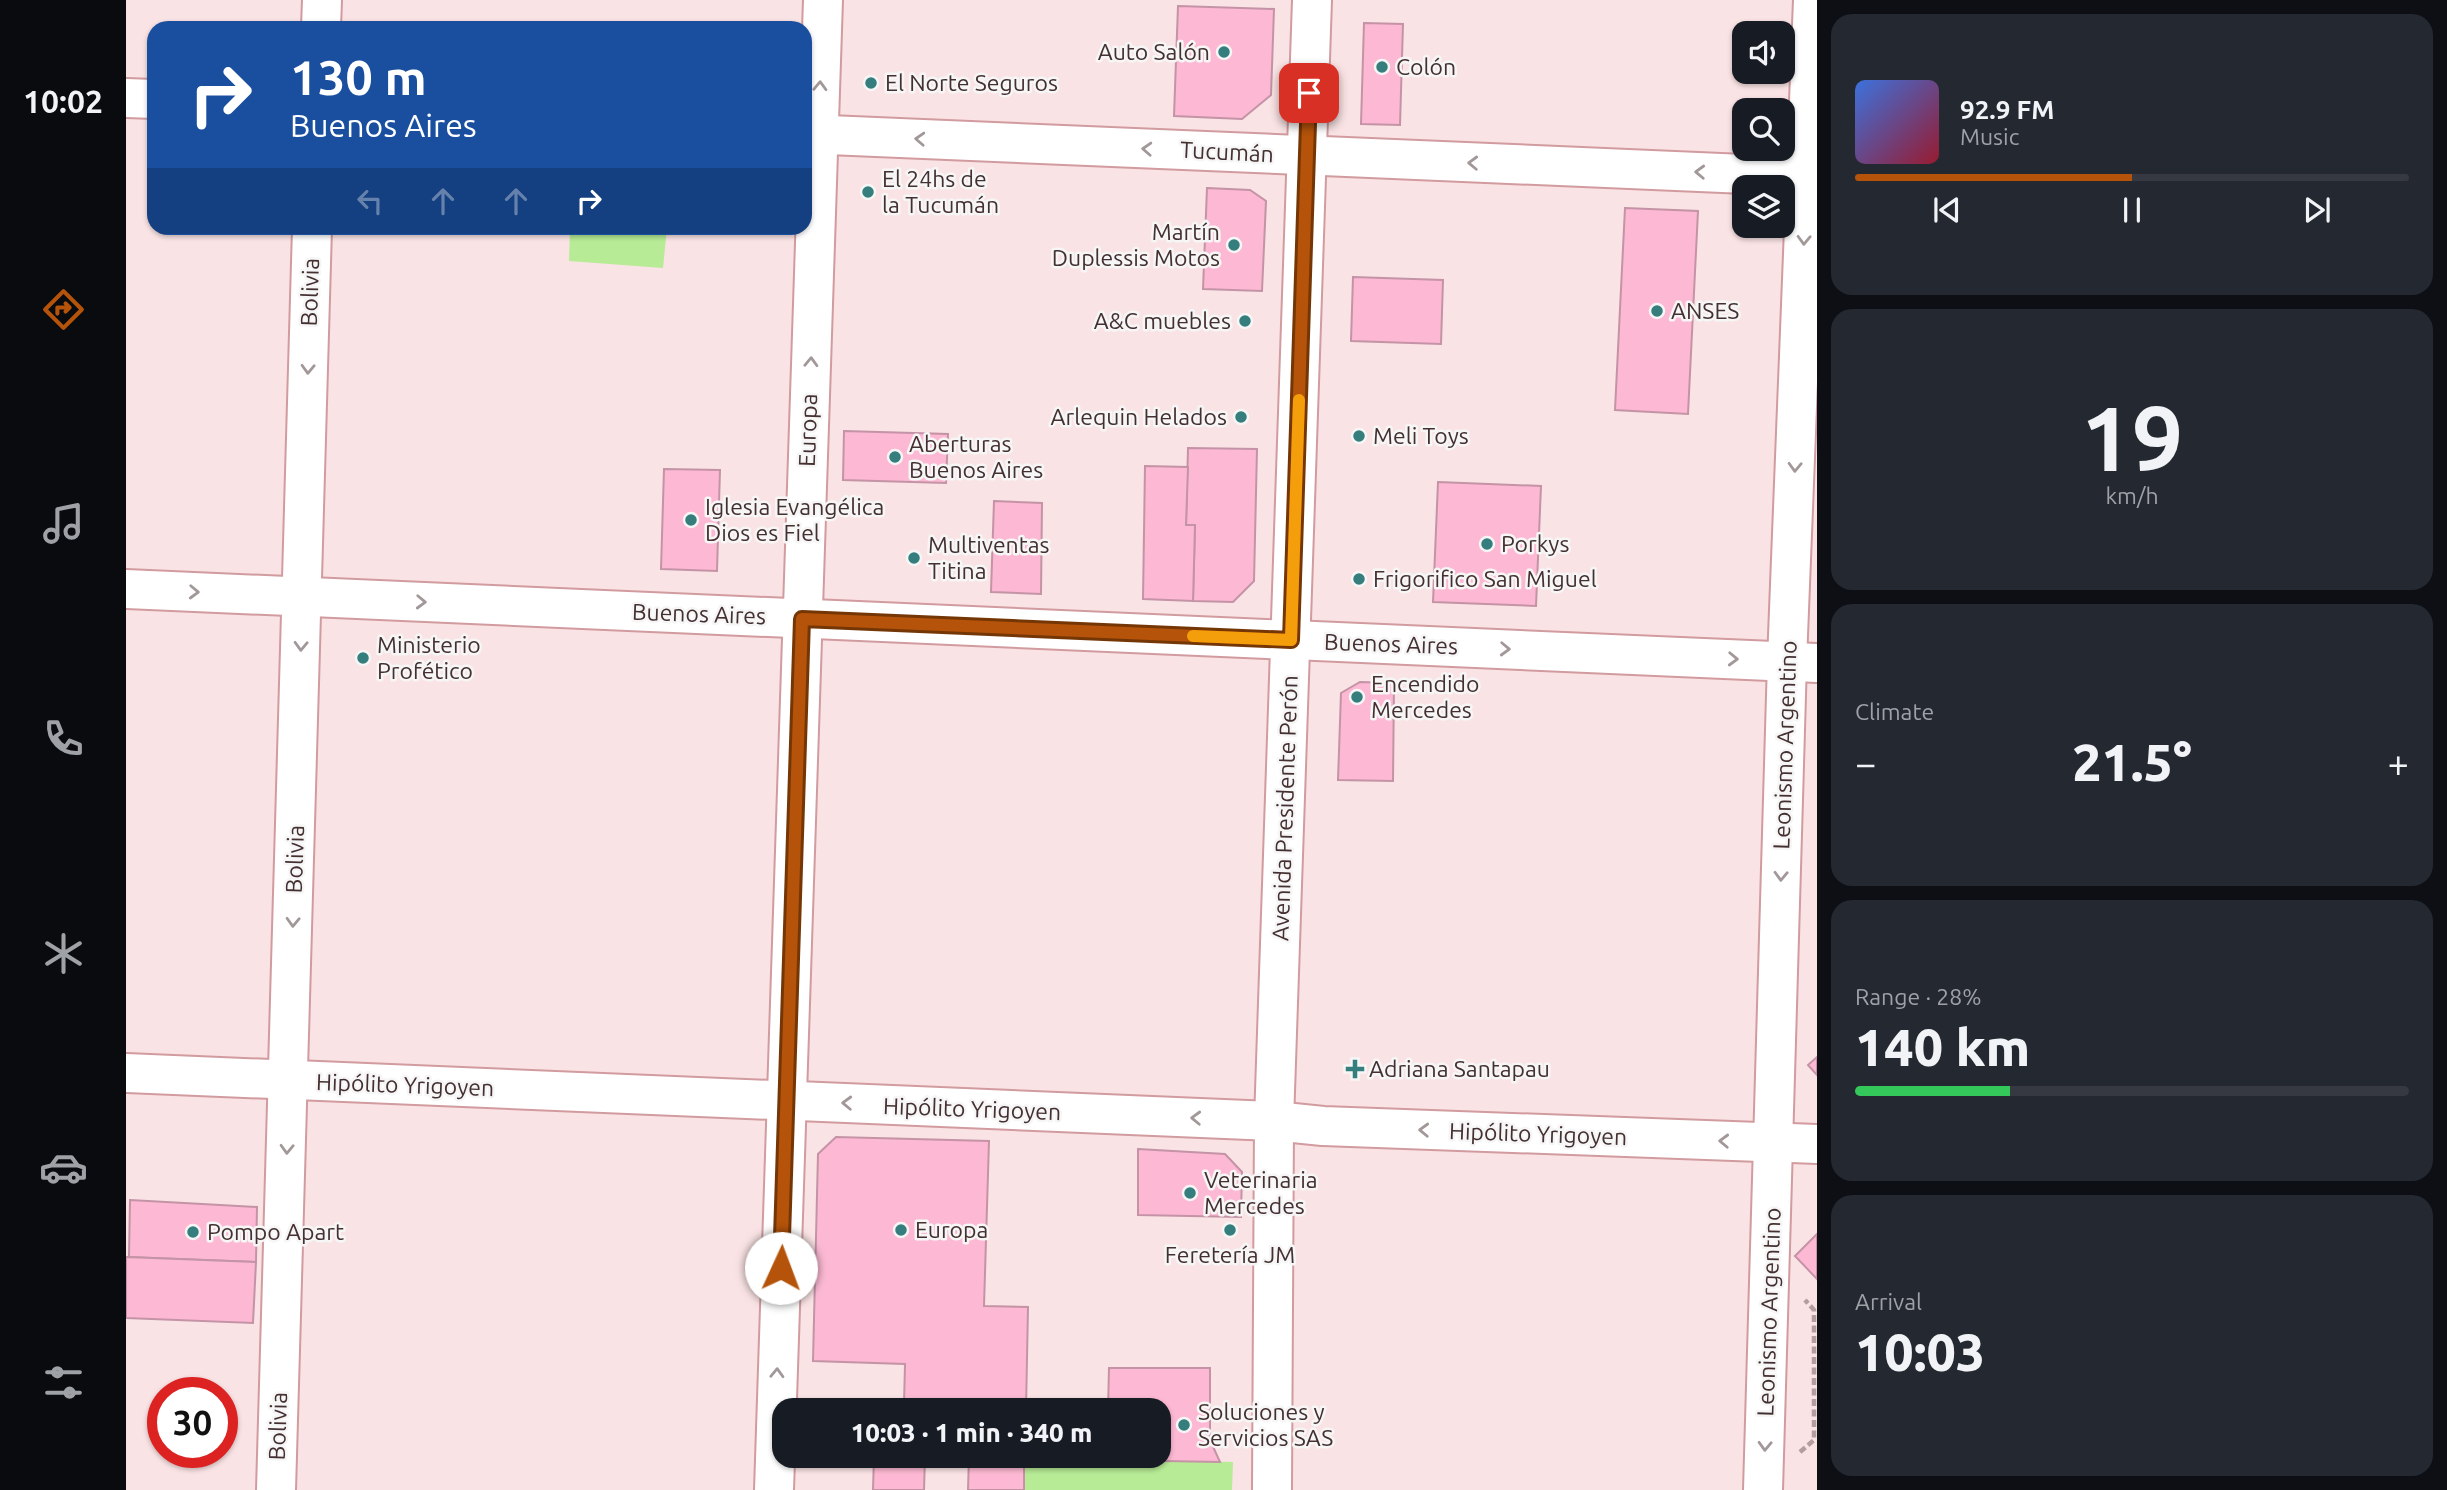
<!DOCTYPE html>
<meta charset="utf-8">
<style>
body{margin:0;font-family:Ubuntu,sans-serif;background:#242831;color:#f1f3f6;height:100vh;display:flex;flex-direction:column;font-size:26px;white-space:nowrap}
*{box-sizing:border-box;margin:0}
p{font-size:23px;color:#9ea1a6}
.icon{flex:none;width:38px;height:38px;fill:none;stroke:currentColor;stroke-width:2;stroke-linecap:round;stroke-linejoin:round}
.map{position:relative;flex:1;overflow:hidden}
.side{display:flex;flex-direction:column;gap:14px;padding:14px;background:#0d0f14;width:630px}
.side>*{flex:none}
.top-card{position:absolute;left:21px;top:21px;width:665px;height:214px;border-radius:21px;box-shadow:0 2px 5px #0004;background:#1a4fa0;color:#fff;overflow:hidden}
.tools{position:absolute;left:1606px;top:21px;display:grid;gap:14px}
.tools a{display:grid;place-items:center;width:63px;height:63px;border-radius:14px;background:#171b24;box-shadow:0 2px 5px #0004;font-size:35px}
.speed{position:absolute;left:21px;top:1377px;display:flex;gap:14px;font-size:35px;font-weight:700;text-align:center}
.speed>*{display:grid;place-content:center;width:91px;height:91px;border-radius:50%;background:#171b24;box-shadow:0 2px 5px #0004;line-height:1}
.speed .limit{border:10px solid #d22;background:#fff;color:#111}
.pin{position:absolute;display:grid;place-items:center;width:60px;height:60px;color:#fff;margin:-30px;border-radius:14px;box-shadow:0 4px 10px #0006}
.me{position:absolute;width:77px;margin:-38px;rotate:2deg;stroke-linejoin:round;filter:drop-shadow(0 0 5px #0008)}
.turn{display:flex;align-items:center;gap:24px;height:147px;padding:0 28px;font-size:32px}
.turn .icon{width:91px;height:91px;stroke-width:2.5}
.turn b{display:block;font-size:49px;line-height:60px}
.lanes{display:flex;align-items:center;height:66px;padding:0 28px;background:#0003;justify-content:center;gap:35px;direction:ltr}
.lanes .off{opacity:.35}
.big{font-size:52px;font-weight:800;line-height:1.1}
.side .tile{flex:1;display:flex;flex-direction:column;justify-content:center;gap:10px;min-width:0;padding:0 24px;border-radius:21px;background:#242831}
.side .dial{align-items:center;gap:0}
.dial b{font-size:91px;line-height:1}
.song{display:flex;align-items:center;gap:21px}
.cover{width:84px;height:84px;border-radius:10px;background:linear-gradient(135deg,hsl(220 70% 55%),hsl(350 70% 35%))}
.played{height:7px;border-radius:4px;background:linear-gradient(90deg,#b45309 50%,#363941 50%)}
.keys{display:flex;justify-content:space-around;direction:ltr}
.heat{display:flex;justify-content:space-between;align-items:center;font-size:38px;direction:ltr}
.charge{height:10px;border-radius:5px;background:linear-gradient(90deg,#34c759 28%,#363941 0)}
.trip{position:absolute;left:646px;top:1398px;width:399px;height:70px;border-radius:21px;background:#171b24;box-shadow:0 2px 5px #0004;font-weight:800;line-height:70px;text-align:center}
main{display:flex;flex:1;min-height:0}
.tabs{display:flex;flex-direction:column;width:126px;justify-content:space-around;align-items:center;background:#090b0e;color:#9ea1a6}
.tabs .icon{width:49px;height:49px}
.tabs .current{color:#b45309}
.tabs b{font-size:32px;color:#f1f3f6}
.map>svg:first-child{display:block}
.green{fill:#b7eb95}
.building{fill:#fdb9d3;stroke:#c493a6;stroke-width:2}
.lines{fill:none;stroke-linecap:round;stroke-linejoin:round}
.minor-casing{stroke:#d19b9f;stroke-width:42}
.major-casing{stroke:#d19b9f;stroke-width:42}
.path{stroke:#b49d9e;stroke-width:4.5;stroke-dasharray:7 3.5;stroke-linecap:butt}
.minor{stroke:#fff;stroke-width:38}
.major{stroke:#fff;stroke-width:38}
.oneway{stroke:#a29898}
.route-casing{stroke:#753606;stroke-width:18}
.route{stroke:#b45309;stroke-width:12}
.slow{stroke:#f59e0b;stroke-width:12}
.poi-dot{fill:#357e7d;stroke:#f6f6f6;stroke-width:2.5}
.labels{text-anchor:middle;stroke-width:5;stroke-linejoin:round;paint-order:stroke}
.poi-label{font-size:23px;fill:#453031;stroke:#f6f6f6;text-anchor:start}
.street-label{font-size:23px;fill:#453031;stroke:#f6f6f6}
</style>
<main>
<nav class="tabs">
<b>10:02</b>
<svg class="icon current" aria-label="directions" viewBox="0 0 24 24"><path d="M12 3l9 9-9 9-9-9zM9 14v-3h6M13 9l2 2-2 2"/></svg>
<svg class="icon" aria-label="music" viewBox="0 0 24 24"><path d="M9 18V5l10-2v13"/><circle cx="6" cy="18" r="3"/><circle cx="16" cy="16" r="3"/></svg>
<svg class="icon" aria-label="phone" viewBox="0 0 24 24"><path d="M5 4h4l2 5-3 2q2 4 5 5l2-3 5 2v4C11 20 4 13 5 4z"/></svg>
<svg class="icon" aria-label="climate" viewBox="0 0 24 24"><path d="M12 3v18M4 7l16 10M4 17L20 7"/></svg>
<svg class="icon" aria-label="car" viewBox="0 0 24 24"><path d="M5 17H2v-5l4-1 3-4h7l3 4 3 1v5h-3M9 17h6M6 11h13"/><circle cx="7" cy="17" r="2"/><circle cx="17" cy="17" r="2"/></svg>
<svg class="icon" aria-label="filters" viewBox="0 0 24 24"><path d="M4 7h16M4 17h16"/><circle cx="9" cy="7" r="2"/><circle cx="15" cy="17" r="2"/></svg>
</nav>
<div class="map">
<svg width="1691" height="1490" viewBox="0 0 1691 1490">
<rect width="100%" height="100%" fill="#fae3e4"/>
<g class="green">
<polygon points="444,228 541,228 537,268 443,261"/>
<polygon points="898,1457 1107,1462 1106,1490 898,1490"/>
</g>
<g class="building">
<polygon points="1052,6 1148,9 1145,95 1116,119 1048,116"/>
<polygon points="1238,23 1277,24 1274,125 1235,124"/>
<polygon points="1081,188 1124,190 1140,201 1136,291 1077,289"/>
<polygon points="1499,208 1572,211 1562,414 1489,410"/>
<polygon points="1227,277 1317,280 1315,344 1225,341"/>
<polygon points="718,431 822,434 820,483 717,480"/>
<polygon points="1062,448 1131,449 1128,581 1107,602 1067,601 1069,525 1060,525"/>
<polygon points="1019,466 1062,467 1060,525 1069,525 1067,601 1017,599"/>
<polygon points="538,469 594,470 591,571 535,569"/>
<polygon points="1312,482 1415,486 1410,606 1307,602"/>
<polygon points="868,501 916,503 915,594 865,592"/>
<polygon points="1234,682 1268,683 1267,781 1212,780 1215,693"/>
<polygon points="1691,1057 1691,1075 1682,1065"/>
<polygon points="710,1137 863,1141 858,1306 902,1307 900,1410 844,1410 844,1405 778,1404 779,1364 687,1361 692,1154"/>
<polygon points="1012,1149 1099,1154 1116,1172 1115,1217 1012,1215"/>
<polygon points="4,1200 131,1207 130,1262 3,1257"/>
<polygon points="1691,1234 1691,1279 1669,1256"/>
<polygon points="0,1257 130,1262 127,1323 0,1318"/>
<polygon points="983,1368 1084,1368 1084,1440 1094,1462 981,1460 982,1456 1032,1456 1032,1410 982,1410"/>
<polygon points="748,1456 799,1456 798,1490 747,1490"/>
<polygon points="843,1456 898,1456 898,1490 842,1490"/>
</g>
<g class="lines">
<g class="minor-casing">
<g id="minor">
<polyline points="195,28 196,0"/>
<polyline points="0,98 28,99"/>
<polyline points="679,134 1691,177"/>
<polyline points="0,589 1691,663"/>
<polyline points="0,1073 1148,1121 1197,1126 1691,1144"/>
<polyline points="150,1490 186,228"/>
<polyline points="648,1490 697,0"/>
<polyline points="1637,1490 1661,661 1687,0"/>
</g>
</g>
<g class="major-casing">
<polyline id="major" points="1146,1490 1148,1121 1186,0"/>
</g>
<polyline class="path" points="1674,1452 1688,1440 1688,1310 1679,1300"/>
<use href="#minor" class="minor"/>
<use href="#major" class="major"/>
</g>
<defs><path id="oneway-chevron" d="M-2-3.5L2.5 0L-2 3.5" fill="none" stroke-width="1.6" stroke-linecap="round" stroke-linejoin="round" transform="scale(1.75)"/></defs>
<g class="oneway">
<use href="#oneway-chevron" transform="translate(694 86) rotate(-88)"/>
<use href="#oneway-chevron" transform="translate(794 139) rotate(-177)"/>
<use href="#oneway-chevron" transform="translate(1021 149) rotate(-177)"/>
<use href="#oneway-chevron" transform="translate(1347 163) rotate(-178)"/>
<use href="#oneway-chevron" transform="translate(1574 172) rotate(-178)"/>
<use href="#oneway-chevron" transform="translate(1678 240) rotate(92)"/>
<use href="#oneway-chevron" transform="translate(685 362) rotate(-88)"/>
<use href="#oneway-chevron" transform="translate(182 369) rotate(92)"/>
<use href="#oneway-chevron" transform="translate(1669 467) rotate(92)"/>
<use href="#oneway-chevron" transform="translate(68 592) rotate(2)"/>
<use href="#oneway-chevron" transform="translate(295 602) rotate(2)"/>
<use href="#oneway-chevron" transform="translate(175 646) rotate(92)"/>
<use href="#oneway-chevron" transform="translate(1379 649) rotate(2)"/>
<use href="#oneway-chevron" transform="translate(1607 659) rotate(2)"/>
<use href="#oneway-chevron" transform="translate(1655 876) rotate(92)"/>
<use href="#oneway-chevron" transform="translate(167 922) rotate(92)"/>
<use href="#oneway-chevron" transform="translate(721 1103) rotate(-178)"/>
<use href="#oneway-chevron" transform="translate(1070 1118) rotate(-178)"/>
<use href="#oneway-chevron" transform="translate(1298 1130) rotate(-178)"/>
<use href="#oneway-chevron" transform="translate(1598 1141) rotate(-178)"/>
<use href="#oneway-chevron" transform="translate(161 1149) rotate(92)"/>
<use href="#oneway-chevron" transform="translate(651 1373) rotate(-88)"/>
<use href="#oneway-chevron" transform="translate(1639 1446) rotate(92)"/>
</g>
<g class="lines">
<g class="route-casing">
<polyline id="route" points="655,1268 676,619 1165,640 1183,93"/>
</g>
<use href="#route" class="route"/>
<polyline class="slow" points="1067,636 1165,640 1173,400"/>
</g>
<g class="poi-dot">
<circle cx="1098" cy="52" r="7"/>
<circle cx="1256" cy="67" r="7"/>
<circle cx="745" cy="83" r="7"/>
<circle cx="742" cy="192" r="7"/>
<circle cx="1108" cy="245" r="7"/>
<circle cx="1531" cy="311" r="7"/>
<circle cx="1119" cy="321" r="7"/>
<circle cx="1115" cy="417" r="7"/>
<circle cx="1233" cy="436" r="7"/>
<circle cx="769" cy="457" r="7"/>
<circle cx="565" cy="520" r="7"/>
<circle cx="1361" cy="544" r="7"/>
<circle cx="788" cy="558" r="7"/>
<circle cx="1233" cy="579" r="7"/>
<circle cx="237" cy="658" r="7"/>
<circle cx="1231" cy="697" r="7"/>
<path d="M1225.5 1058.5h7v7h7v7h-7v7h-7v-7h-7v-7h7z"/>
<circle cx="1064" cy="1193" r="7"/>
<circle cx="775" cy="1230" r="7"/>
<circle cx="1104" cy="1230" r="7"/>
<circle cx="67" cy="1232" r="7"/>
<circle cx="1058" cy="1425" r="7"/>
</g>
<g class="labels">
<g class="poi-label">
<text x="1084" y="60" text-anchor="end">Auto Salón</text>
<text x="1270" y="75">Colón</text>
<text x="759" y="91">El Norte Seguros</text>
<text x="756" y="187">El 24hs de<tspan x="756" dy="26">la Tucumán</tspan></text>
<text x="1094" y="240" text-anchor="end">Martín<tspan x="1094" dy="26">Duplessis Motos</tspan></text>
<text x="1545" y="319">ANSES</text>
<text x="1105" y="329" text-anchor="end">A&amp;C muebles</text>
<text x="1101" y="425" text-anchor="end">Arlequin Helados</text>
<text x="1247" y="444">Meli Toys</text>
<text x="783" y="452">Aberturas<tspan x="783" dy="26">Buenos Aires</tspan></text>
<text x="579" y="515">Iglesia Evangélica<tspan x="579" dy="26">Dios es Fiel</tspan></text>
<text x="1375" y="552">Porkys</text>
<text x="802" y="553">Multiventas<tspan x="802" dy="26">Titina</tspan></text>
<text x="1247" y="587">Frigorifico San Miguel</text>
<text x="251" y="653">Ministerio<tspan x="251" dy="26">Profético</tspan></text>
<text x="1245" y="692">Encendido<tspan x="1245" dy="26">Mercedes</tspan></text>
<text x="1243" y="1077">Adriana Santapau</text>
<text x="1078" y="1188">Veterinaria<tspan x="1078" dy="26">Mercedes</tspan></text>
<text x="789" y="1238">Europa</text>
<text x="81" y="1240">Pompo Apart</text>
<text x="1104" y="1263" text-anchor="middle">Feretería JM</text>
<text x="1072" y="1420">Soluciones y<tspan x="1072" dy="26">Servicios SAS</tspan></text>
</g>
<g class="street-label">
<text transform="translate(1101 152) rotate(3)" y="8">Tucumán</text>
<text transform="translate(184 292) rotate(-88)" y="8">Bolivia</text>
<text transform="translate(682 430) rotate(-88)" y="8">Europa</text>
<text transform="translate(573 614) rotate(2)" y="8">Buenos Aires</text>
<text transform="translate(1265 644) rotate(2)" y="8">Buenos Aires</text>
<text transform="translate(1659 745) rotate(-88)" y="8">Leonismo Argentino</text>
<text transform="translate(1159 808) rotate(-88)" y="8">Avenida Presidente Perón</text>
<text transform="translate(169 859) rotate(-88)" y="8">Bolivia</text>
<text transform="translate(279 1085) rotate(2)" y="8">Hipólito Yrigoyen</text>
<text transform="translate(846 1109) rotate(2)" y="8">Hipólito Yrigoyen</text>
<text transform="translate(1412 1134) rotate(2)" y="8">Hipólito Yrigoyen</text>
<text transform="translate(1643 1312) rotate(-88)" y="8">Leonismo Argentino</text>
<text transform="translate(152 1426) rotate(-88)" y="8">Bolivia</text>
</g>
</g>
</svg>
<div class="tools">
<a><svg class="icon" aria-label="sound" viewBox="0 0 24 24"><path d="M4 9h4l5-4v14l-5-4H4zM17 9q2 3 0 6"/></svg></a>
<a><svg class="icon" aria-label="search" viewBox="0 0 24 24"><circle cx="10" cy="10" r="6"/><path d="M15 15l6 6"/></svg></a>
<a><svg class="icon" aria-label="layers" viewBox="0 0 24 24"><path d="M12 4l9 5-9 5-9-5zM3 14l9 5 9-5"/></svg></a>
</div>
<div class="speed"><div class="limit">30</div></div>
<div class="pin" style="left:1183px;top:93px;background:#d93025"><svg class="icon" aria-label="arrive" viewBox="0 0 24 24"><path d="M6 21V4h12l-3 4 3 4H6"/></svg></div>
<svg class="me" style="left:655px;top:1268px" viewBox="-20 -20 40 40"><circle r="19" fill="#fff"/><path d="M0-13L10 11 0 6-10 11z" fill="#b45309"/></svg>
<div class="trip">10:03 · 1 min · 340 m</div>
<div class="top-card">
<div class="turn"><svg class="icon" aria-label="right" viewBox="0 0 24 24"><path d="M7 20v-9h11M14 6l5 5-5 5"/></svg><div><b>130 m</b>Buenos Aires</div></div>
<div class="lanes"><svg class="icon off" aria-label="left" viewBox="0 0 24 24"><path d="M17 20v-9H6M10 6l-5 5 5 5"/></svg><svg class="icon off" aria-label="ahead" viewBox="0 0 24 24"><path d="M12 20V5M6 11l6-6 6 6"/></svg><svg class="icon off" aria-label="ahead" viewBox="0 0 24 24"><path d="M12 20V5M6 11l6-6 6 6"/></svg><svg class="icon" aria-label="right" viewBox="0 0 24 24"><path d="M7 20v-9h11M14 6l5 5-5 5"/></svg></div>
</div>
</div>
<section class="side">
<div class="tile">
<div class="song"><i class="cover"></i><div><b>92.9 FM</b><p>Music</p></div></div>
<div class="played"></div>
<div class="keys"><svg class="icon" aria-label="previous" viewBox="0 0 24 24"><path d="M18 5L8 12l10 7zM5 5v14"/></svg><svg class="icon" aria-label="pause" viewBox="0 0 24 24"><path d="M8 5v14M16 5v14"/></svg><svg class="icon" aria-label="next" viewBox="0 0 24 24"><path d="M6 5l10 7-10 7zM19 5v14"/></svg></div>
</div>
<div class="tile dial"><b>19</b><p>km/h</p></div>
<div class="tile"><p>Climate</p>
<div class="heat"><a>−</a><b class="big">21.5°</b><a>+</a></div>
</div>
<div class="tile"><p>Range · 28%</p><b class="big">140 km</b><div class="charge"></div></div>
<div class="tile"><p>Arrival</p><b class="big">10:03</b></div>
</section>
</main>
